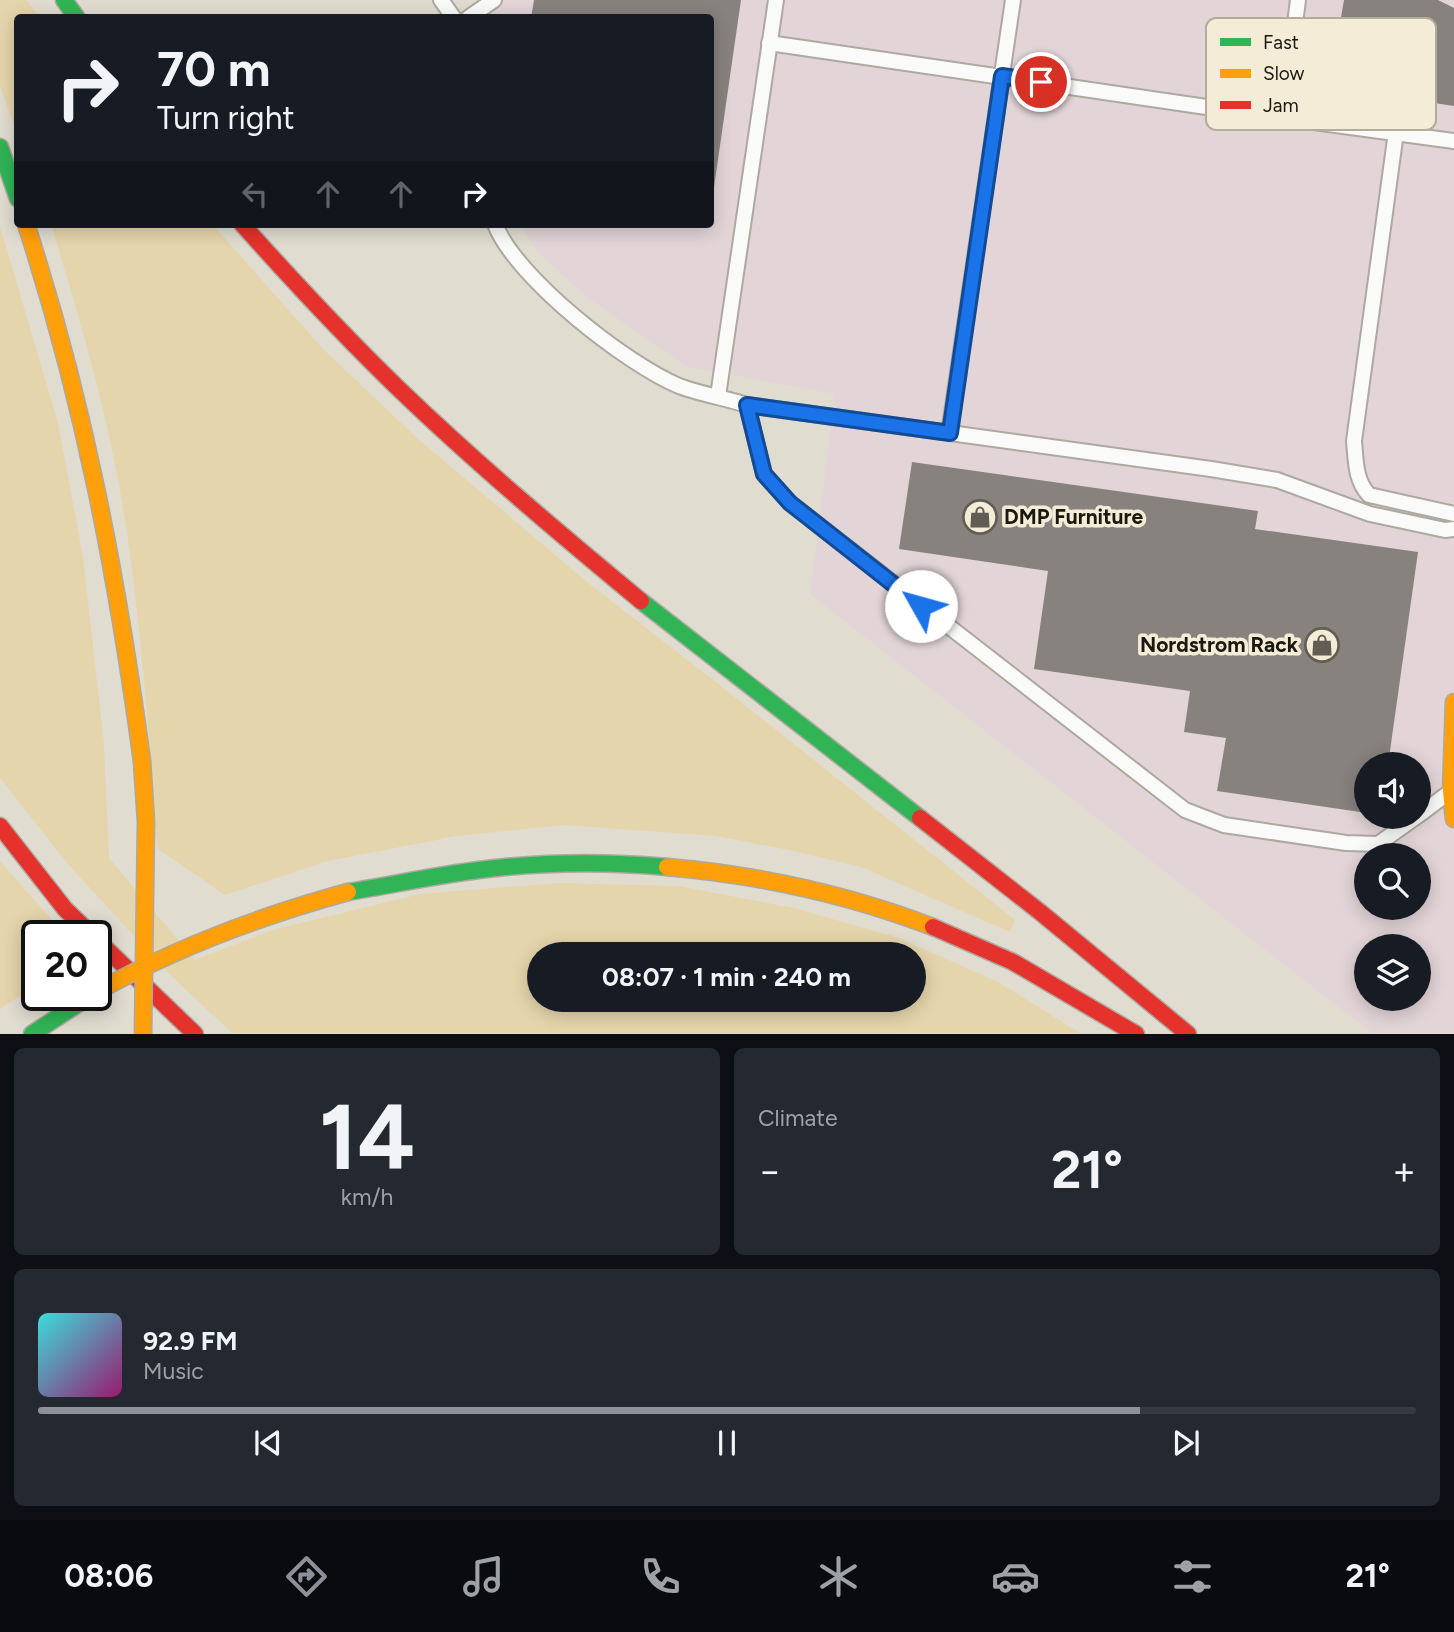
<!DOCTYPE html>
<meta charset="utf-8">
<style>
body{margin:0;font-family:Figtree,sans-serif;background:#242831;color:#f1f3f6;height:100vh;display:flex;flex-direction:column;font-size:26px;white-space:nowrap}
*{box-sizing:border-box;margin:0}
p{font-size:23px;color:#9ea1a6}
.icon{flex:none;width:38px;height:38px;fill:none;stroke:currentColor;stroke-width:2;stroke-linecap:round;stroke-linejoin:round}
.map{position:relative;height:1034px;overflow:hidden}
.details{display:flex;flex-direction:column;gap:14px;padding:14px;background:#0d0f14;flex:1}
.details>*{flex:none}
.top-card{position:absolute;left:14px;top:14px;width:700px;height:214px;border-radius:7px;box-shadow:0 4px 18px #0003;background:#171b24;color:#f1f3f6;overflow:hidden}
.fabs{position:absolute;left:1354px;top:752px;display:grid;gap:14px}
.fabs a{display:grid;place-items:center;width:77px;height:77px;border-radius:50%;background:#171b24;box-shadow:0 4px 18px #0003;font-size:35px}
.speed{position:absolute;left:21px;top:920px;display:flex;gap:14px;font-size:35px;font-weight:700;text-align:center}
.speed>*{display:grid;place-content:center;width:91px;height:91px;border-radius:50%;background:#171b24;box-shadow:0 4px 18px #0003;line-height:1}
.speed .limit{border:4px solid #111;border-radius:10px;background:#fff;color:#111}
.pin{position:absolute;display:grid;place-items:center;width:60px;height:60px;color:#fff;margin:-30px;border:4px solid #fff;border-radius:50%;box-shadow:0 2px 7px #0007}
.me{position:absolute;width:77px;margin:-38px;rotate:308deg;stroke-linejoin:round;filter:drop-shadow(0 0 5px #0008)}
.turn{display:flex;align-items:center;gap:24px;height:147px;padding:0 28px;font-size:32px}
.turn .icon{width:91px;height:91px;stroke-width:2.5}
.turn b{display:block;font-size:49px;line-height:60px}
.lanes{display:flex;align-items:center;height:66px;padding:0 28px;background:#0003;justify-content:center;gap:35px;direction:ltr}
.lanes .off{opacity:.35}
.big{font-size:52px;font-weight:700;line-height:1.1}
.details .tile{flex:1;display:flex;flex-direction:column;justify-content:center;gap:10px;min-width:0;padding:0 24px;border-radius:10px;background:#242831}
.details .dial{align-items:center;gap:0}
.dial b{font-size:91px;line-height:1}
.song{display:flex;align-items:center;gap:21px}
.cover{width:84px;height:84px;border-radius:10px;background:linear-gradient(135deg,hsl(180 70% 55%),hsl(320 70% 35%))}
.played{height:7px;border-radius:4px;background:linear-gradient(90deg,#8c9099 80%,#363941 80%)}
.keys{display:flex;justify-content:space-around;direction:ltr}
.heat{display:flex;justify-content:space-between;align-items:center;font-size:38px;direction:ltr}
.details .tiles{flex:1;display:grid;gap:14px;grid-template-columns:1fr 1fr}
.tile:last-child{grid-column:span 2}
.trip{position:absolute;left:527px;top:942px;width:399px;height:70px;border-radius:35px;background:#171b24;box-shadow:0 4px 18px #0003;font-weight:700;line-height:70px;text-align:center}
.tabs{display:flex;height:112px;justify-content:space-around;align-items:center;background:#090b0e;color:#9ea1a6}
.tabs .icon{width:49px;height:49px}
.tabs .current{color:#8c9099}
.tabs b{font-size:32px;color:#f1f3f6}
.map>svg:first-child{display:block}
.commercial{fill:#e2d4d7;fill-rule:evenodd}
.green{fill:#e5d5ac;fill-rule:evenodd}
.building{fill:#87827e}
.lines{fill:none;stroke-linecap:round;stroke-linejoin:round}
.lane-casing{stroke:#ada9a0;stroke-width:18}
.fast-casing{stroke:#ada9a0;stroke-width:19}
.slow-casing{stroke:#ada9a0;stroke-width:19}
.jam-casing{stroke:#ada9a0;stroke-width:19}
.lane{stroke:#fafaf8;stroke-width:14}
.fast{stroke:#30b455;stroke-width:16}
.slow{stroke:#ff9f0a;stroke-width:16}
.jam{stroke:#e5322d;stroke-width:16}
.slow-bridge-casing{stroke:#ada9a0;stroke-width:19;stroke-linecap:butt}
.slow-bridge{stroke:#ff9f0a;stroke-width:16}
.route-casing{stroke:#114b97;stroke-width:18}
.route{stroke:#1a73e8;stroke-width:12}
.labels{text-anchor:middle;stroke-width:7;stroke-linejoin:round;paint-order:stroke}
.poi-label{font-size:21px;font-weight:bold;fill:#1a1810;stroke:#f4ecd6;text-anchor:start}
.key{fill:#f4ecd6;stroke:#b3ac9b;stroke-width:2}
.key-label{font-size:19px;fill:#1a1810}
</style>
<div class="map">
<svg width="1454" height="1034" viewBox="0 0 1454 1034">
<rect width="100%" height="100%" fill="#e1dcd0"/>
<path class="commercial" d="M 490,0 L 1454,0 L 1454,1033 L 1372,1033 L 810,594 L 835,394 L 688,367 L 588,298 L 538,252 L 520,224 L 710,224 L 710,18 L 492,17 ZM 1367,765 L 1419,765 L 1419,817 L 1367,817 ZM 1367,856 L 1419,856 L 1419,908 L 1367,908 ZM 1367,947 L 1419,947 L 1419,999 L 1367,999 Z"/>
<g class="green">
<polygon points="0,0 26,0 40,17 18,18 17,133 0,86"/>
<path d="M 51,224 L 212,224 L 324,350 L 418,439 L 587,582 L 717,683 L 1015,920 L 1010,932 L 861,867 L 789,850 L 716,836 L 564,825 L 457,836 L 328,861 L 225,895 L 158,849 C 148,732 141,612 121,496 C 105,404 78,314 51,224 Z"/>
<path d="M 0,226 L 58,423 L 83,557 L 104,744 L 109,858 L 195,960 L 272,930 L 420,894 L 557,883 L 678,886 L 794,908 L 899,938 L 1000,983 L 1080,1033 L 232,1033 L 166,971 L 67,863 L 0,778 ZM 539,954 L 914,954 L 914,999 L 539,999 Z"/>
<polygon points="0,861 66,936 37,936 37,985 0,1009"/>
</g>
<g class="building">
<polygon points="534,0 741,0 714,187 710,186 710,18 531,18"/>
<polygon points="1344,0 1438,0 1454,8 1454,106 1329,87"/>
<polygon points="912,462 1258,511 1255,529 1418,552 1388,765 1367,765 1367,813 1217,791 1226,738 1184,732 1190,691 1034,669 1048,571 899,549"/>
</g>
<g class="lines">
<g class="lane-casing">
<g id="lane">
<polyline points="441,0 454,18"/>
<polyline points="468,18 494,0"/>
<polyline points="769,43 1261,115 1454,141"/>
<polyline points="1283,117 1298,0"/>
<path d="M 1396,132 L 1354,441 C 1356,461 1355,480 1369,495 L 1454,514"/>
<path d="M 495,224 C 515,277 626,364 679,386 C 700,394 725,398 747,405 L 1211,469 L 1277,480 L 1370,514 L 1445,530 L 1454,529"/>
<polyline points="718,396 776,0"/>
<polyline points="747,405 764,474 790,503 1185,810 1224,825 1346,843 1378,844 1416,817"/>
<polyline points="949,433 1013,0"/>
<polyline points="1419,815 1447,794"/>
</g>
</g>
<g class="fast-casing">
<g id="fast">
<polyline points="64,0 77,18"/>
<polyline points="0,147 18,199"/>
<polyline points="641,601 920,818"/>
<path d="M 348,892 C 397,884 446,873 496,868 C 552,862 610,862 667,867"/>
<polyline points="32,1034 90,996"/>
</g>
</g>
<g class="slow-casing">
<g id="slow">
<path d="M 26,224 C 84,402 117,576 142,761"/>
<polyline points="1454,702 1451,791 1454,819"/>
<path d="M 667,867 C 759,875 847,894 933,927"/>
</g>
</g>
<g class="jam-casing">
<g id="jam">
<path d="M 242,224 C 293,281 345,337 400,390 C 477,464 559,533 641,601"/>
<polyline points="920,818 1040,912 1188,1034"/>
<polyline points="0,826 65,909 93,936"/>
<polyline points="933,927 1013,962 1136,1034"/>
<polyline points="96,939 195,1034"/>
</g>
</g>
<use href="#lane" class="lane"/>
<use href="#fast" class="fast"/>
<use href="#slow" class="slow"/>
<use href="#jam" class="jam"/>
<g class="slow-bridge-casing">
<g id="slow-bridge">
<polyline points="142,761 146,822 143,1034"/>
<path d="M 96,992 C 176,948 260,916 348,892"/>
</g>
</g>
<use href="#slow-bridge" class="slow-bridge"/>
</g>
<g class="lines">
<g class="route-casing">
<polyline id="route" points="921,606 790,503 764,474 747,405 950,433 1002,76 1041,82"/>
</g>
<use href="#route" class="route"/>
</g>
<defs>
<g id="shop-ring" transform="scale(1.75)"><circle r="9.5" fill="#f4ecd6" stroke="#605d53" stroke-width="1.5"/><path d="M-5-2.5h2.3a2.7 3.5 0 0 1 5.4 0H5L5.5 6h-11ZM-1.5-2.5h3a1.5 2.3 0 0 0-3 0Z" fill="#605d53"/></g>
</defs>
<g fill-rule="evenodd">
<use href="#shop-ring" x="980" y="517"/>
<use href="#shop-ring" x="1322" y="645"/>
</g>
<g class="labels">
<g class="poi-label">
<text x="1004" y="524">DMP Furniture</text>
<text x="1298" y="652" text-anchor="end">Nordstrom Rack</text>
</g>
</g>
<rect x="1206" y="18" width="230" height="112" rx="10" class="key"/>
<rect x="1220" y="38" width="31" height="8" fill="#30b455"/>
<rect x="1220" y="69" width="31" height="9" fill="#ff9f0a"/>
<rect x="1220" y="101" width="31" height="8" fill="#e5322d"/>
<g class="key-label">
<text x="1263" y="49">Fast</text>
<text x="1263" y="80">Slow</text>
<text x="1263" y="112">Jam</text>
</g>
</svg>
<div class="fabs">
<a><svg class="icon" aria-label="sound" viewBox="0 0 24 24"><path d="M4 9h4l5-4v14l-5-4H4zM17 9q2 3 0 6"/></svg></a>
<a><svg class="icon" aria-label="search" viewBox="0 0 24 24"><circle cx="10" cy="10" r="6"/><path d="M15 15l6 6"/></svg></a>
<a><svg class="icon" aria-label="layers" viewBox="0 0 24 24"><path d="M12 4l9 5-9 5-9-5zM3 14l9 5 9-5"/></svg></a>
</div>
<div class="speed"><div class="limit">20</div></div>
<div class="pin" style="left:1041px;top:82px;background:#d93025"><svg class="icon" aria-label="arrive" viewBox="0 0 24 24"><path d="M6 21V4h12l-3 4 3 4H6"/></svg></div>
<svg class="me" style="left:921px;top:606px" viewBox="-20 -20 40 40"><circle r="19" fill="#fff"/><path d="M0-13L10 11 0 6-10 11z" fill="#1a73e8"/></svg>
<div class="trip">08:07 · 1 min · 240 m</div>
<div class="top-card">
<div class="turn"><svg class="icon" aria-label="right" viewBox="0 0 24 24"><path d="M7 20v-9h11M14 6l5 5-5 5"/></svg><div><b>70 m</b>Turn right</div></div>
<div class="lanes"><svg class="icon off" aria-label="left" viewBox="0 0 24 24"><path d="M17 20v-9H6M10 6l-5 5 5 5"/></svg><svg class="icon off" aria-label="ahead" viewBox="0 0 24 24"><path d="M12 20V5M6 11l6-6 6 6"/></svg><svg class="icon off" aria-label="ahead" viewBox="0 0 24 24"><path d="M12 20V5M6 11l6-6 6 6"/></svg><svg class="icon" aria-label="right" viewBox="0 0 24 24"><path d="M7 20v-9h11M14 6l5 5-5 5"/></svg></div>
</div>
</div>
<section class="details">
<div class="tiles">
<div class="tile dial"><b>14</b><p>km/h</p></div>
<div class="tile"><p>Climate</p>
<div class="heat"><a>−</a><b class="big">21°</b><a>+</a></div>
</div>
<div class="tile">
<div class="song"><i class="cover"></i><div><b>92.9 FM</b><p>Music</p></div></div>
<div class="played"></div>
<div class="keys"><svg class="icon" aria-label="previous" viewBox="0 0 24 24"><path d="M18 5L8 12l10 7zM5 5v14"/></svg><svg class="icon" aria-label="pause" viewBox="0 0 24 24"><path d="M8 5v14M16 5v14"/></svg><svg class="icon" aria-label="next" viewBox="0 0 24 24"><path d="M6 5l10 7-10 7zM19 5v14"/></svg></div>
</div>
</div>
</section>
<nav class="tabs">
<b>08:06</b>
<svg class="icon current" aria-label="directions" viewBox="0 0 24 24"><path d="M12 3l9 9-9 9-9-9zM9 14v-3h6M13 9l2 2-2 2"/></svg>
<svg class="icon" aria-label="music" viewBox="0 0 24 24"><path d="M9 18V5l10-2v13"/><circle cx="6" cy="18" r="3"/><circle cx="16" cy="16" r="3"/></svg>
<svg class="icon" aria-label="phone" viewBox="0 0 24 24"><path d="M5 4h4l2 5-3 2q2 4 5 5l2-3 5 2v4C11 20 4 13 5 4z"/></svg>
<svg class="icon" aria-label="climate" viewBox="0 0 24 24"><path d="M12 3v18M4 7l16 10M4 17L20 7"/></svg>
<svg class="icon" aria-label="car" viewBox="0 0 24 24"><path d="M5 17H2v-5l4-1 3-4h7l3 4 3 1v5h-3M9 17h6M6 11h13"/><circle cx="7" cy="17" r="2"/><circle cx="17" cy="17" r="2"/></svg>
<svg class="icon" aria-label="filters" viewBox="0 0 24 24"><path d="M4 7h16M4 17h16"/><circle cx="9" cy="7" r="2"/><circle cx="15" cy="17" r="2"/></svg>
<b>21°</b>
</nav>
